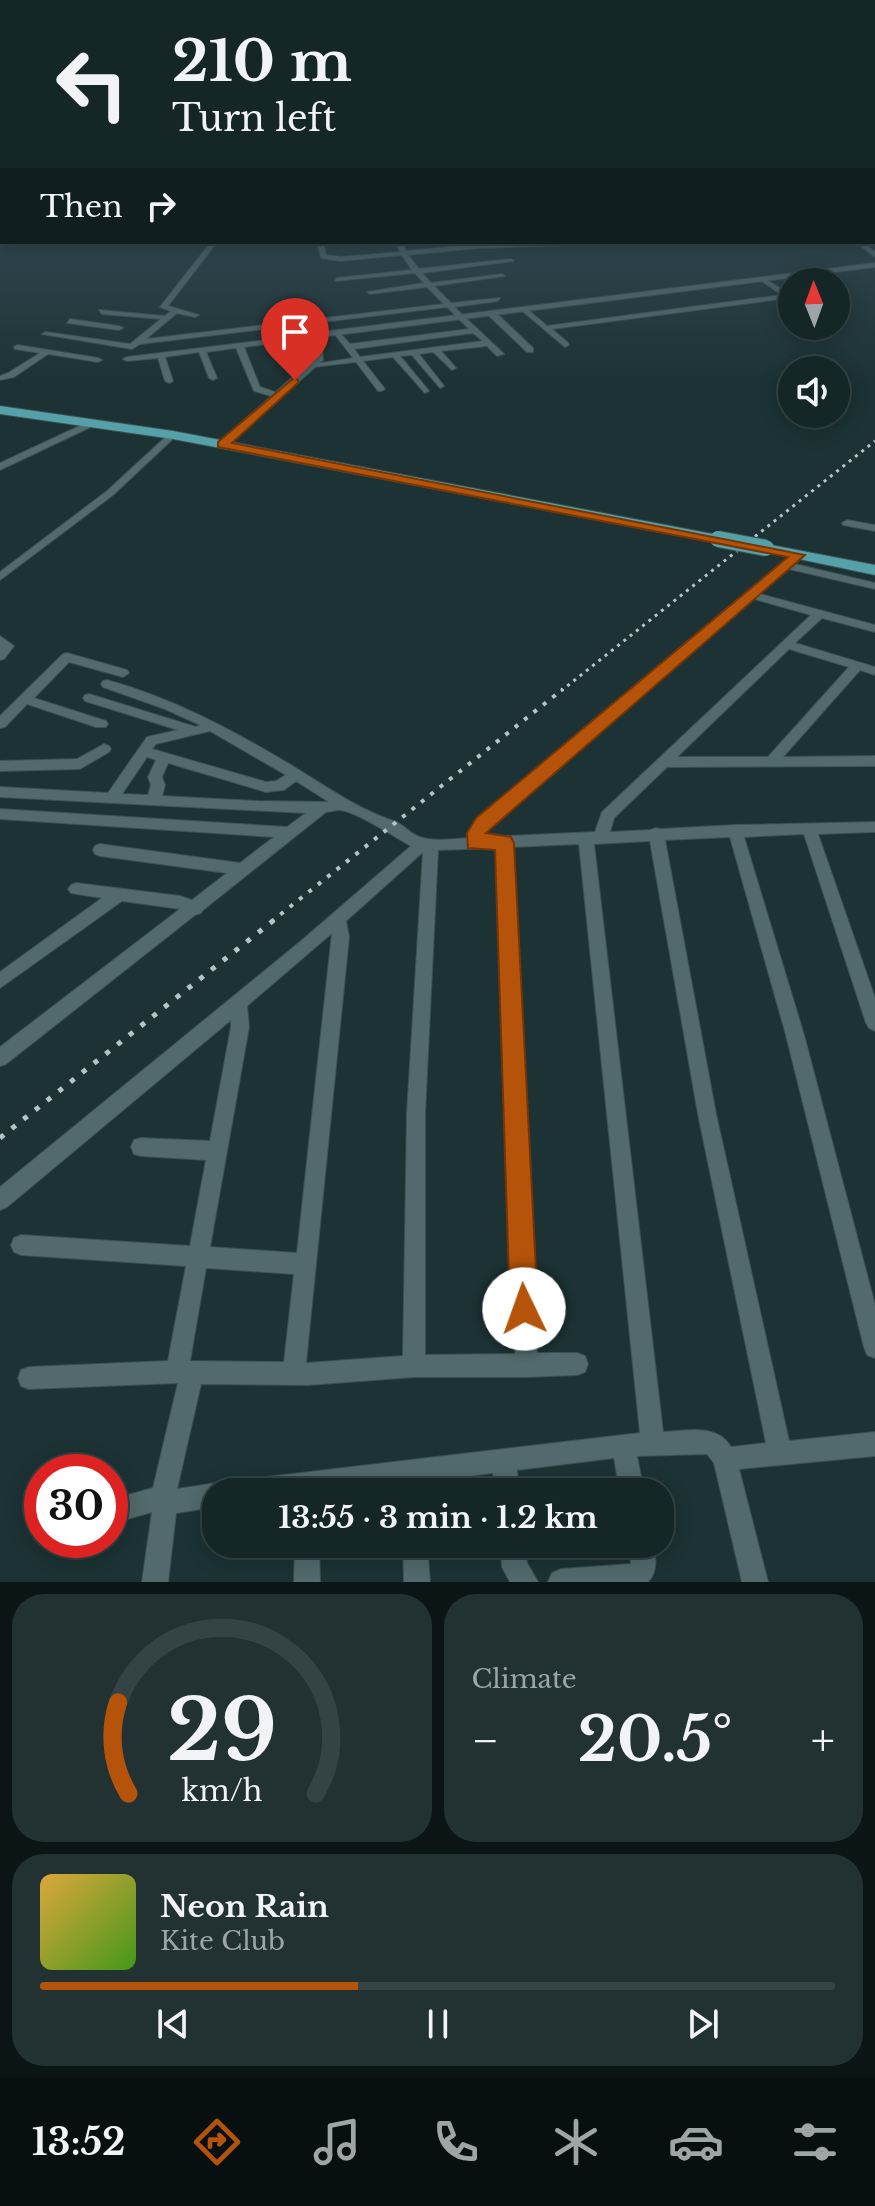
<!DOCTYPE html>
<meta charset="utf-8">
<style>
body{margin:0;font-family:"Libre Baskerville",serif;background:#223233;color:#f1f3f6;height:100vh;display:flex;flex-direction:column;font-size:30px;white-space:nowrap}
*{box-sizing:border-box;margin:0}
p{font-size:26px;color:#9da5a7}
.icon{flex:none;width:44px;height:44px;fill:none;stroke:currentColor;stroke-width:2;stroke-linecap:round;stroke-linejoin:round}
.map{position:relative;height:1582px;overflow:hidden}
.panel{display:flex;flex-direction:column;gap:12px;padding:12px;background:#0c1515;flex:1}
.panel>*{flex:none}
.top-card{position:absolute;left:0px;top:0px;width:876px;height:244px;box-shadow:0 4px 20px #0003,0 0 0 2px #344344;background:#152627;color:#f1f3f6;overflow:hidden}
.needle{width:52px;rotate:359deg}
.tools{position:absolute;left:778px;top:268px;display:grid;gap:16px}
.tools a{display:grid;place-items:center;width:72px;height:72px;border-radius:50%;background:#152627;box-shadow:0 4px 20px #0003,0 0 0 2px #344344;font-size:40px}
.speed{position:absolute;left:24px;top:1454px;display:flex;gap:16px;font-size:40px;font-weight:700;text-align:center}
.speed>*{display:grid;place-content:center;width:104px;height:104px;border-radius:50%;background:#152627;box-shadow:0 4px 20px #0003,0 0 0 2px #344344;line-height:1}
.speed .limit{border:12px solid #d22;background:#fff;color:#111}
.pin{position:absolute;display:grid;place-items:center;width:68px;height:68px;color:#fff;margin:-82px -34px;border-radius:50% 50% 50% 0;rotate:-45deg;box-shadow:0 0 8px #0007}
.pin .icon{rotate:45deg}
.me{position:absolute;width:88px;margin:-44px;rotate:357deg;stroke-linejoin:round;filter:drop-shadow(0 0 6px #0008)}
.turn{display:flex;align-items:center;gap:28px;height:168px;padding:0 40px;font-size:36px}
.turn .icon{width:104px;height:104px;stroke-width:2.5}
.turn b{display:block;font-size:56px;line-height:68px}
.then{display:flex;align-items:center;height:76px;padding:0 40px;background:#0003;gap:16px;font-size:30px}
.big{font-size:60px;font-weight:800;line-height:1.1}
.panel .card{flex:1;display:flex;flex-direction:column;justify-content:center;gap:12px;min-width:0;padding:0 28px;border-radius:32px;background:#223233}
.panel .dial{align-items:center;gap:0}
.dial svg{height:208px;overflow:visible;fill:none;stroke:#344344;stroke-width:7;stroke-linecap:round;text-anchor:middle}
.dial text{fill:#f1f3f6;stroke:none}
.song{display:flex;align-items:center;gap:24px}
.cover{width:96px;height:96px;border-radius:12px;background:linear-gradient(135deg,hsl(40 70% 55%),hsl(100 70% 35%))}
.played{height:8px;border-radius:4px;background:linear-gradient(90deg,#b45309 40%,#344344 40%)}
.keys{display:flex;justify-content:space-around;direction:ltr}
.heat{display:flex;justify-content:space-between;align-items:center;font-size:44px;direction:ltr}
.panel .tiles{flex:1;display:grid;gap:12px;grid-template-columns:1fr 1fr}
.card:last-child{grid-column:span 2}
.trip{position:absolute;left:202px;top:1478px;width:472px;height:80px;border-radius:32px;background:#152627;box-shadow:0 4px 20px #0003,0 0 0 2px #344344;font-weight:800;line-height:80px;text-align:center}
.menu{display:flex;height:128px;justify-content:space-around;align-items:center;background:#080f10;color:#9da5a7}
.menu .icon{width:56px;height:56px}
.menu .selected{color:#b45309}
.menu b{font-size:36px;color:#f1f3f6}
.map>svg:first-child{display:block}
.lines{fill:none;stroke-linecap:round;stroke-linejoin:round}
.minor-casing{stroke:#3c5051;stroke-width:2}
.tertiary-casing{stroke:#3c5051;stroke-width:2}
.primary-casing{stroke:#3c5051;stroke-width:2}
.minor{fill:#526a6d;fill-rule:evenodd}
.tertiary{fill:#526a6d;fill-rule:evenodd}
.primary{fill:#54a1a9;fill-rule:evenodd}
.rail-far2{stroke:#b5c4c5;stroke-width:3;stroke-dasharray:3 5;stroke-linecap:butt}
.rail-far1{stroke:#b5c4c5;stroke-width:4;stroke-dasharray:4 8;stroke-linecap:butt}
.rail{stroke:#b5c4c5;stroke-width:5;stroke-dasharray:5 10;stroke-linecap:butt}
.primary-bridge-casing{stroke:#3c5051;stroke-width:18;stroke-linecap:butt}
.primary-bridge{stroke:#54a1a9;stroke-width:16}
.route{fill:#b45309;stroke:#753606;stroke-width:2}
</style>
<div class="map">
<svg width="875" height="1582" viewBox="0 0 875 1582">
<rect width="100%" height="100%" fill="#1c3234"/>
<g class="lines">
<g class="minor-casing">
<g id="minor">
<path d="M 211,242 L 217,242 L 168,306 L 199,315 L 195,317 L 177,313 L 146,339 L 444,304 L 427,287 L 370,294 L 367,292 L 424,283 L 415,273 L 335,281 L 337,278 L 412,270 L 402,255 L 341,261 L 321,258 L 317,242 L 323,242 L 326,255 L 341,257 L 400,252 L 396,242 L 402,242 L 406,251 L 480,244 L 656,242 L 480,248 L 408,255 L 419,269 L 511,259 L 514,261 L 422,273 L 431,283 L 502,274 L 505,276 L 434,286 L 451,303 L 500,298 L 498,301 L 454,307 L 504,354 L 497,356 L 487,346 L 441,351 L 456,368 L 452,370 L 433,352 L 419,354 L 444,386 L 440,388 L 412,355 L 400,356 L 429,391 L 425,393 L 393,357 L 363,361 L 385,389 L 381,391 L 378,391 L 356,362 L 313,367 L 309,365 L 353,358 L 333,332 L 337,330 L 350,344 L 469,329 L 447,307 L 140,344 L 132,349 L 42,334 L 46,332 L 130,344 L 161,319 L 102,314 L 99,310 L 165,316 L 171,311 L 160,307 ZM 473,333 L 483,341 L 360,357 L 354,349 Z"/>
<polygon points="762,277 791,295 792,300 788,298 552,329 568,343 569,345 565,347 520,309 526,308 547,326 782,295 760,280"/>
<polygon points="488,311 494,311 533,348 533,352 527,352 488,315"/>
<polygon points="70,319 119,326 123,328 119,330 67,323"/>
<polygon points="315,334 319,336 318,338 244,347 260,387 281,394 281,398 278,398 254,391 236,348 206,352 217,378 213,380 209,378 199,352 165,357 173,381 169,383 165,381 158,358 127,361 123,359 127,357"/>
<polygon points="18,345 98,358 102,360 98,362 48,354 14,377 0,380 0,376 8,373 40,353 15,349 14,347"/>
<polygon points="170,433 177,435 113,495 0,580 0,572 107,491"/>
<polygon points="847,520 875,525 875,531 843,525 842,523"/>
<path d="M 799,552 L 804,555 L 795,564 L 875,583 L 875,589 L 789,569 L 760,594 L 875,625 L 875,632 L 822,618 L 795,643 L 875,667 L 875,675 L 860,670 L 783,757 L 875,756 L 875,766 L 667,767 L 614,818 L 610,832 L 650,830 L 656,828 L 661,829 L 735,825 L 875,822 L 875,832 L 818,834 L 875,998 L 875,1031 L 869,1028 L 866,1023 L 804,834 L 744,837 L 804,1035 L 875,1305 L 875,1358 L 867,1355 L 864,1347 L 786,1035 L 730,837 L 665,840 L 716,1114 L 789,1441 L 875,1432 L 875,1456 L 739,1469 L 768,1582 L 742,1582 L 714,1463 L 707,1454 L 637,1456 L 644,1492 L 620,1492 L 614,1458 L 517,1470 L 519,1492 L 495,1492 L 493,1473 L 423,1482 L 424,1492 L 400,1492 L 399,1484 L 338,1492 L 229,1492 L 232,1483 L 241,1480 L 640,1433 L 579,844 L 512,847 L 522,1109 L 537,1353 L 577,1353 L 585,1356 L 588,1364 L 585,1372 L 577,1375 L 527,1377 L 414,1377 L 308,1385 L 201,1384 L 177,1489 L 216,1483 L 225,1486 L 227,1492 L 216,1492 L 216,1507 L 176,1513 L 168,1582 L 142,1582 L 152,1512 L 110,1524 L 110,1500 L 153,1488 L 178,1383 L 29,1389 L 21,1386 L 18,1378 L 21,1370 L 29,1367 L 168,1361 L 186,1266 L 21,1255 L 14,1252 L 11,1245 L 14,1238 L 21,1235 L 190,1246 L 206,1160 L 141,1156 L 134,1154 L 131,1147 L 134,1140 L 141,1138 L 210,1141 L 231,1027 L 231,1020 L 7,1207 L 0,1210 L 0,1187 L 301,941 L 411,846 C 396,838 354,810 339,810 C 335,810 330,812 326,812 L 203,910 L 201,913 L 195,915 L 6,1064 L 0,1066 L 0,1047 L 180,909 L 122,901 L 0,988 L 0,972 L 102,898 L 71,893 L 68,889 L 71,885 L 76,883 L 180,896 L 192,900 L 227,873 L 100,856 L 95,854 L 93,850 L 95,846 L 100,844 L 240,863 L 274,837 L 0,819 L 0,809 L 287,827 L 306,813 L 0,797 L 0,787 L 108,793 L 147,737 L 178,730 L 85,701 L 83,698 L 85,695 L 89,694 L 196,727 L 200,725 L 165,709 L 103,687 L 101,684 L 103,681 L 107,680 C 173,698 232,730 291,765 C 324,785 357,809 394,821 C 403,824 410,834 420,837 C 435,842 453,839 469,838 L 478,819 ZM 754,599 L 811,615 L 602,812 L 595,832 L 484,837 L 489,826 ZM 789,649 L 849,667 L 768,757 L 677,757 ZM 210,731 L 286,775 L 276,781 L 266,782 L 152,749 L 156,744 ZM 147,757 L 156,760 L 148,777 L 151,785 L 148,795 L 122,794 ZM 168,763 L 266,792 L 284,790 L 296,781 L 329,802 L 258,801 L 162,796 L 165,785 L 162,777 ZM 650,841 L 698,1114 L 766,1443 L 731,1447 C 717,1423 687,1431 663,1432 L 594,844 ZM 497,848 L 504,1109 L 515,1354 L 425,1355 L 425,1113 L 438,850 ZM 423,852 L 407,1113 L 403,1356 L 306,1363 L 349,937 L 346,921 ZM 332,933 L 297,1253 L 210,1247 L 249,1027 L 247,1006 ZM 206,1268 L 294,1274 L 284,1362 L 190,1361 Z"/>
<polygon points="0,636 14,646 4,659 0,660"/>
<polygon points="67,653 127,670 129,673 123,677 69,662 34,698 106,721 108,724 106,727 96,727 27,704 5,727 0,728 0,716 63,654"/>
<polygon points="104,744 109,746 111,749 109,752 80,769 0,771 0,761 77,759"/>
<polygon points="295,1544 319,1544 320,1582 294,1582"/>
<polygon points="403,1544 427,1544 430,1582 404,1582"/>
<polygon points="501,1544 525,1544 527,1563 538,1582 510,1582 502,1567"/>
<path d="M 629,1544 L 653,1544 C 656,1558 658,1571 648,1582 L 548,1582 L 552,1573 L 561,1569 L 631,1564 Z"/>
</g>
</g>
<g class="tertiary-casing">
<g id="tertiary">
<polygon points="855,242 862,242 875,252 875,257"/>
<polygon points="875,263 875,267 321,337 323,360 227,446 218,444 315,357 313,333"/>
<polygon points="88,422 97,424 0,470 0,463"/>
</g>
</g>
<g class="primary-casing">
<g id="primary">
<polygon points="0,406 173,431 718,535 725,539 718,543 173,439 0,414"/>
<polygon points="766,544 875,565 875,575 761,551 759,548"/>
</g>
</g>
<use href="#minor" class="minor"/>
<use href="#tertiary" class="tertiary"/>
<use href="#primary" class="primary"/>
<polyline class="rail-far2" points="561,691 875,441"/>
<polyline class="rail-far1" points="271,922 563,689"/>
<polyline class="rail" points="0,1138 274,920"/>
<g class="primary-bridge-casing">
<polyline id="primary-bridge" points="718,539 766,548"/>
</g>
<use href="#primary-bridge" class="primary-bridge"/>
</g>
<linearGradient id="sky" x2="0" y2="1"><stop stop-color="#0f1c1d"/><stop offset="0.42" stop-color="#3a4f5c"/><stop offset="1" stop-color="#3a4f5c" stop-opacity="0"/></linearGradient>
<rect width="875" height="381" fill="url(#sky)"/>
<polygon class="route" points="295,377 299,382 232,443 805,555 486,833 511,837 514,843 538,1309 534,1319 524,1323 514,1319 510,1309 495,850 468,848 467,833 476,818 788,557 218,447 218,442"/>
</svg>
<div class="tools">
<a><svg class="needle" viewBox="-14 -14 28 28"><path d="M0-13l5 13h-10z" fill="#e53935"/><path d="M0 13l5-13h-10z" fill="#9da5a7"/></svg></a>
<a><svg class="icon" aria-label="sound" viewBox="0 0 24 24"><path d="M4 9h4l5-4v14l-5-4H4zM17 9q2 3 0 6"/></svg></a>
</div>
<div class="speed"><div class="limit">30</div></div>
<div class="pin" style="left:295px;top:380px;background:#d93025"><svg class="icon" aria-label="arrive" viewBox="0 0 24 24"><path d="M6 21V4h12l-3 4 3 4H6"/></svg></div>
<svg class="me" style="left:524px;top:1309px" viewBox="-20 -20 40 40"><circle r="19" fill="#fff"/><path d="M0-13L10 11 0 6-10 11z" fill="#b45309"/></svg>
<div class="trip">13:55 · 3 min · 1.2 km</div>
<div class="top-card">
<div class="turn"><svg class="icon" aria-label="left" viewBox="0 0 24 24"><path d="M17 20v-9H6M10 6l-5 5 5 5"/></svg><div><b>210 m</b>Turn left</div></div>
<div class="then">Then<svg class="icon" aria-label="right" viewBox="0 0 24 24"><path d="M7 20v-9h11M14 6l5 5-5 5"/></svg></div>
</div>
</div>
<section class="panel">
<div class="tiles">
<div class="card dial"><svg viewBox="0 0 100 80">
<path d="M14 69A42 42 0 1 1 86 69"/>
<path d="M14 69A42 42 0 0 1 10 34" stroke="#b45309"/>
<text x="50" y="56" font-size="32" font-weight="700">29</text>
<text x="50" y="72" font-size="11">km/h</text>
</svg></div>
<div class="card"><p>Climate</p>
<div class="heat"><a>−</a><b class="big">20.5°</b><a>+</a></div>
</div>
<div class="card">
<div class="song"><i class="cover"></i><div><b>Neon Rain</b><p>Kite Club</p></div></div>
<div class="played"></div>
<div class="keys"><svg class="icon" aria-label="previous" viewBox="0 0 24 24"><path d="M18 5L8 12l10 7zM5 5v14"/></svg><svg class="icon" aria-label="pause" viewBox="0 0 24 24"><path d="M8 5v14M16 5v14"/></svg><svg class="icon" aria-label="next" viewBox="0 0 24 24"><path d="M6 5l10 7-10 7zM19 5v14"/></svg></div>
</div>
</div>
</section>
<nav class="menu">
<b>13:52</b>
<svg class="icon selected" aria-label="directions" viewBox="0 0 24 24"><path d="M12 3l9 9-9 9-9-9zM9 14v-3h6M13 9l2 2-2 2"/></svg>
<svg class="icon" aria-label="music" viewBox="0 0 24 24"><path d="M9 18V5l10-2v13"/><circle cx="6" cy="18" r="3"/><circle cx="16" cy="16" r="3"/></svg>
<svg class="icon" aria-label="phone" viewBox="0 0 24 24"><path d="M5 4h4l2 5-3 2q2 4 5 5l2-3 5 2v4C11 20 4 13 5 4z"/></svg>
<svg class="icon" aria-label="climate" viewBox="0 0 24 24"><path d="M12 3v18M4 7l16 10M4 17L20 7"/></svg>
<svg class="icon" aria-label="car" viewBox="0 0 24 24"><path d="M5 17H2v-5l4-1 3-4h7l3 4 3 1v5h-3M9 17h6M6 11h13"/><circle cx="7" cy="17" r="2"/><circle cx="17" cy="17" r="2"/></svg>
<svg class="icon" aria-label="filters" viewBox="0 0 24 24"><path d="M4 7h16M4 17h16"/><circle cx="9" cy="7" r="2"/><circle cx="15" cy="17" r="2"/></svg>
</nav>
